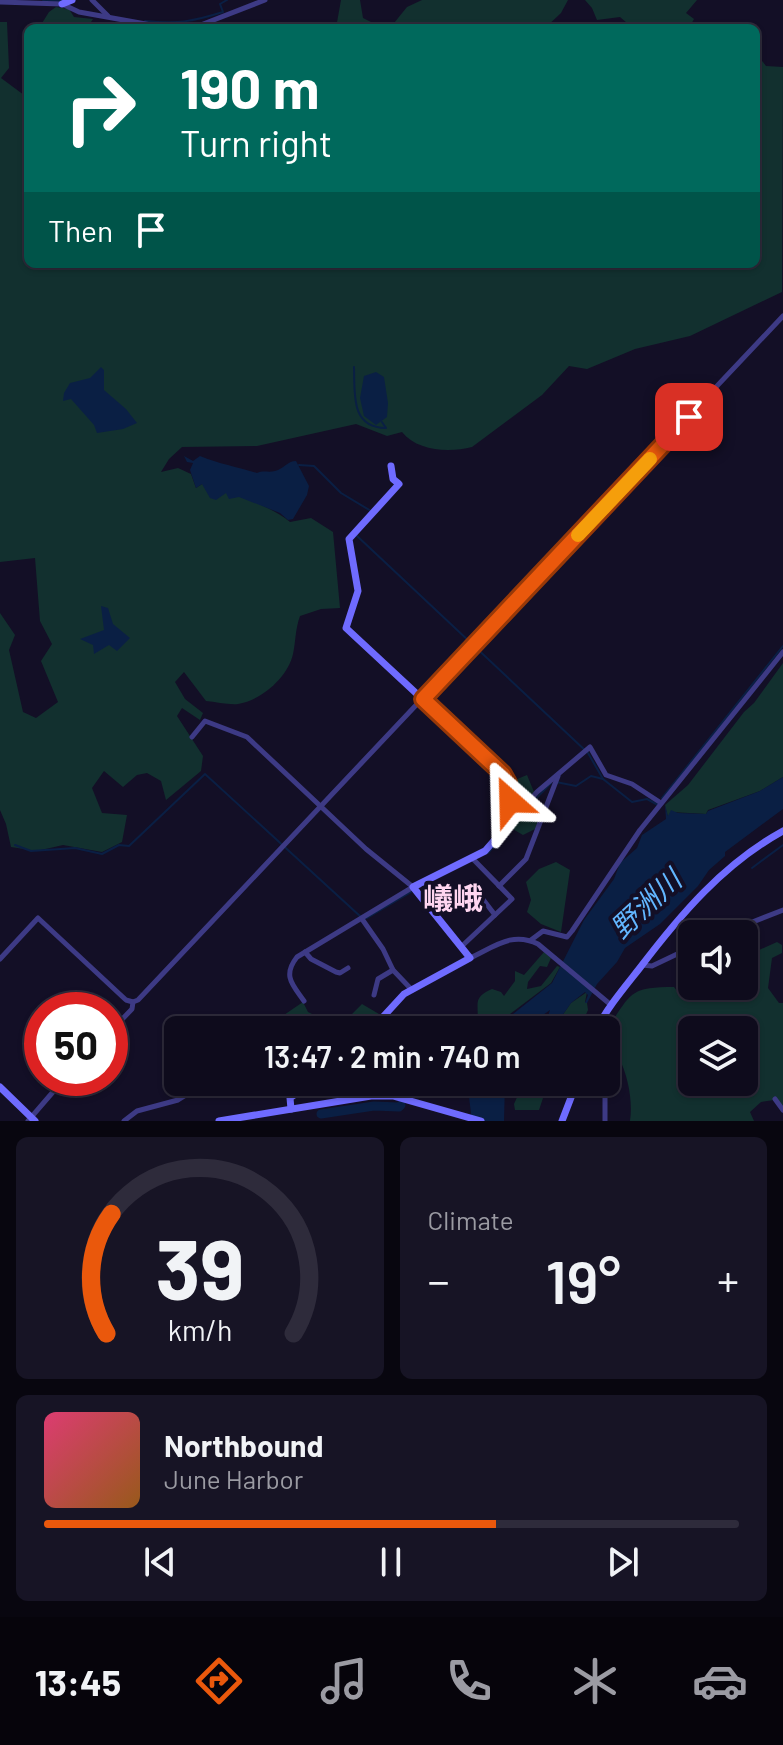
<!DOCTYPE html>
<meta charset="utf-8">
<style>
body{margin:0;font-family:Barlow,"Noto Sans JP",sans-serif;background:#171425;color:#f1f3f6;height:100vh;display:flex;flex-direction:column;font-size:30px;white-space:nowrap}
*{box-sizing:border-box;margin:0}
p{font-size:26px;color:#9b9ba3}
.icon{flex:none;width:44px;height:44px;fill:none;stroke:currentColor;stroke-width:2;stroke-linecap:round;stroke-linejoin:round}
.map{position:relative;height:1121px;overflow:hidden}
.side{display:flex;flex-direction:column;gap:16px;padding:16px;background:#08060f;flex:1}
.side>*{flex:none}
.hud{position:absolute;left:24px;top:24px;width:736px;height:244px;border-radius:12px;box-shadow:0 2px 6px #0004,0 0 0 2px #2e2b3b;background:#00695c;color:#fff;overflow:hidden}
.fabs{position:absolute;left:678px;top:920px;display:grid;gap:16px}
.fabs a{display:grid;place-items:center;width:80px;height:80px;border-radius:12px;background:#0e0b1c;box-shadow:0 2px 6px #0004,0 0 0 2px #2e2b3b;font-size:40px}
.speed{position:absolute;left:24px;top:992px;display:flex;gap:16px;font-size:40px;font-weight:700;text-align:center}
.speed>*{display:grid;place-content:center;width:104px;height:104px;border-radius:50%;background:#0e0b1c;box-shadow:0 2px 6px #0004,0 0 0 2px #2e2b3b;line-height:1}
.speed .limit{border:12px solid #d22;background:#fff;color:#111}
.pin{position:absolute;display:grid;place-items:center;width:68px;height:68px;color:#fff;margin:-34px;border-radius:16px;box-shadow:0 4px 12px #0006}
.me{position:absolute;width:88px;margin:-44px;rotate:335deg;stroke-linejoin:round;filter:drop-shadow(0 0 6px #0008)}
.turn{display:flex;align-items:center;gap:28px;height:168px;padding:0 24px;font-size:36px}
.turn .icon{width:104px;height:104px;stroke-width:2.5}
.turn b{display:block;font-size:56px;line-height:68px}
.then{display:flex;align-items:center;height:76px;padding:0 24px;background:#0003;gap:16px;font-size:30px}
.big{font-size:60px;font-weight:600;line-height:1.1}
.side .card{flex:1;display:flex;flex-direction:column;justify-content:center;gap:12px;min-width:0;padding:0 28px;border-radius:12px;background:#171425}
.side .dial{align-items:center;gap:0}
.dial svg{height:208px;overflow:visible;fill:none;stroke:#2e2b3b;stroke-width:7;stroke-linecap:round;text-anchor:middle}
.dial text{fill:#f1f3f6;stroke:none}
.song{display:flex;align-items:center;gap:24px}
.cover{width:96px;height:96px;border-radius:12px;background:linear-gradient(135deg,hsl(340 70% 55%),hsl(30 70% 35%))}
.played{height:8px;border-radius:4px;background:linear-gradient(90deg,#ea580c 65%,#2e2b3b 65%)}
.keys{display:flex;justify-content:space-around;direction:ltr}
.heat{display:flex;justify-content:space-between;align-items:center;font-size:44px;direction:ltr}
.side .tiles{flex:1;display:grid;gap:16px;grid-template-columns:1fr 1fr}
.card:last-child{grid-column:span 2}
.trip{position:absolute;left:164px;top:1016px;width:456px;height:80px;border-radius:12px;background:#0e0b1c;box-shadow:0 2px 6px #0004,0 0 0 2px #2e2b3b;font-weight:600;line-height:80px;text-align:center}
.tab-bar{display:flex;height:128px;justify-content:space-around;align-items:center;background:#06040b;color:#9b9ba3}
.tab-bar .icon{width:56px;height:56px}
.tab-bar .active{color:#ea580c}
.tab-bar b{font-size:36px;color:#f1f3f6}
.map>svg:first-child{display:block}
.green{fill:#12302f;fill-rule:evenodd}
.water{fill:#0a1f44}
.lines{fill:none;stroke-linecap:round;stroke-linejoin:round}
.stream{stroke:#0a1f44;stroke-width:2}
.river{stroke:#0a1f44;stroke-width:9}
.minor{stroke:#3d3a85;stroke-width:5}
.secondary{stroke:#6f6bff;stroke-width:7}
.route-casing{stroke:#983908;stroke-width:20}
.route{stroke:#ea580c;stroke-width:14}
.slow{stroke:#f59e0b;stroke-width:14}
.labels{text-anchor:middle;stroke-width:8;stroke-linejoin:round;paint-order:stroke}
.water-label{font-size:28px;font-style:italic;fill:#62b6ff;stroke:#130f26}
.quarter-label{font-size:30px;font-weight:bold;fill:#ffd6f0;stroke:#130f26}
</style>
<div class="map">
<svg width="783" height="1121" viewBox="0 0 783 1121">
<rect width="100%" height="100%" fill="#130f26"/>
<g class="green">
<polygon points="341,0 360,0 363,18 383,28 336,28"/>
<polygon points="422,0 568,0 561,13 545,28 390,28 407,7"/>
<polygon points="585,0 697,0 686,13 694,19 689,28 633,28 620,17 597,20 592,8"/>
<polygon points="56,7 69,9 74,17 93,19 87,28 39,28 49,12"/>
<path d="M 0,22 L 7,22 L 9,68 L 1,78 L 28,98 L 28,264 L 756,264 L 756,53 L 766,66 L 783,67 L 782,292 L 690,336 L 635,349 L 587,369 L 569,366 L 542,395 L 472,447 C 449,453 417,451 402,432 L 387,436 L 356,424 L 257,446 L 182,447 L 169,459 L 161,472 L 178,468 L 191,474 L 196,488 L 202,484 C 231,494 267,503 290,522 L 311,518 L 333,532 L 340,608 L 321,609 L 300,616 C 295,630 296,640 293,654 C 288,677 262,700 238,704 C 229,705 216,702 206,701 L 184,672 L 175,682 L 185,699 L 203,713 L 200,720 L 182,708 L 177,716 L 203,756 L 201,771 L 166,800 L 161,781 L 147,773 L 137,775 L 123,787 L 104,771 L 92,788 L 102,813 L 127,815 L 122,842 L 102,852 L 63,845 L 37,851 L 11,847 L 6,824 L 0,810 L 0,613 L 15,635 L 9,650 L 23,712 L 36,718 L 58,702 L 41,661 L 52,644 L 40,621 L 35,558 L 0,562 Z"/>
<polygon points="783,663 783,777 760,791 708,810 706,814 671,812 668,817 665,805 688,785 744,712 754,703"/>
<polygon points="527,775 534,792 515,813 510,782"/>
<polygon points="534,800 535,816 540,819 535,829 523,835 511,828"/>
<polygon points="556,862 570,870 561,932 541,924 527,912 531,900 526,882 539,869"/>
<path d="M 777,942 L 782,945 L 782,953 L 772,958 L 768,988 L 779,1003 L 783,1003 L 783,1106 L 774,1100 L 761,1102 L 750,1112 L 754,1121 L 630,1121 C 633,1101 628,1076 619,1058 C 615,1048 606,1041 606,1030 C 632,994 627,987 674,987 L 677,991 L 706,986 L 744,986 L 744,964 L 757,961 L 759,950 ZM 692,1030 L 744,1030 L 744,1082 L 692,1082 Z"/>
<path d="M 544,952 L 551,958 L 547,967 L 540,966 L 528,982 L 527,989 L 541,986 L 557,966 L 560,967 L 551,983 L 489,1030 L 469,1030 L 477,1023 C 480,1004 471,998 492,989 L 501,992 L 504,996 L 515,981 L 515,971 L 524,975 Z"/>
<polygon points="587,992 585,1002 587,1003 588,1010 579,1030 552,1030 571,1003"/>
<polygon points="303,1002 308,1012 312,1014 308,1018 311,1029 291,1030 281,1017"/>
<polygon points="362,1004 379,1014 373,1024 362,1020 353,1028 328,1024 330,1015 352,1014"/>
<polygon points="524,1082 563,1082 543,1098 539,1110 515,1110 514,1104"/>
</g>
<g class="water">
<polygon points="101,367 104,370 104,390 126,409 137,423 123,429 97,433 94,425 71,399 63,401 64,393 70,383 90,378"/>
<polygon points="376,372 384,377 388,403 387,417 376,425 364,416 360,398 364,376"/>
<path d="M 184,456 L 193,461 L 200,456 C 219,464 238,467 257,473 C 264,470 268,473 275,471 C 284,469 287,461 296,461 L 309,486 L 307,495 L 293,519 L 288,520 L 280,513 L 239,497 L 229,499 L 226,493 L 216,500 L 210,498 L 202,484 L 196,488 L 190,470 L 193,463 L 187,462 Z"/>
<polygon points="101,606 108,608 113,624 130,638 117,651 109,645 94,654 93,645 80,639 104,630"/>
<polygon points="783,777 783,809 725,852 725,856 709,870 698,886 660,924 625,948 617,962 597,984 587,1003 585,1003 588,995 585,992 571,1003 552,1030 546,1022 550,1010 522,1030 493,1030 552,983 584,920 614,879 620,863 637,848 642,835 666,819 665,805 668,816 671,810 678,813 706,814 708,811 760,791"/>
<polygon points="472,1082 505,1082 504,1121 472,1121 468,1089"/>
</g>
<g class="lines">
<g class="stream">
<polyline points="43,0 62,1"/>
<path d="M 145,21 C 178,24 191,22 223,12 L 220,4 L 227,0"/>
<path d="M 354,367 C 355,393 350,428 386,428 L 382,422"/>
<polyline points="299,465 314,466 341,493 371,511"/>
<polyline points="356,535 588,753 603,779 632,802 647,799 658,805"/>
<polyline points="556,782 576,786 591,776 603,779"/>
<polyline points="662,798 783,646"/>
<polyline points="522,813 551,783"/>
<polyline points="15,845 31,851 75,848 102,854 119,845 129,846 205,774 361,917 367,918 411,892"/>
<polyline points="488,853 502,837"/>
<polyline points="752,868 783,845"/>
</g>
<g class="river">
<polyline points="410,1090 417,1082"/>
<polyline points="321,1114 374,1106 399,1107 401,1105"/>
</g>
<g class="minor">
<polyline points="92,0 108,16"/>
<polyline points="0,2 62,4 79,12 168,28"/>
<polyline points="193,28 265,0"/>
<path d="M 192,737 L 205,721 L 247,737 L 366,849 L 413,887 L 297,957 C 282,976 293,985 304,1001"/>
<polyline points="514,818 537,792 590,747 606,775 632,784 661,803"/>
<polyline points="499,886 526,859 558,776"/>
<polyline points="475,889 495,915"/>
<polyline points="362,919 383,949 393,970 412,990"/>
<polyline points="722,934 783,910"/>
<polyline points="531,940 543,931 567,937 572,931 640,830 783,652"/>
<polyline points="462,946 512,899 472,858"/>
<polyline points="305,952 311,959 336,972 340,973 348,968"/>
<path d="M 470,958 C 494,947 512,931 538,944 L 611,1005"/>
<polyline points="0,959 38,918 126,1000 133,1002"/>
<polyline points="642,965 652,966 692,947"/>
<polyline points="374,995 378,979 393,970"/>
<polyline points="110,1032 132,1009 133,1002 138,1000 783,316"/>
<polyline points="775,1099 783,1110"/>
<polyline points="28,1121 65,1078"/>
<polyline points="124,1121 137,1111 178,1100 207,1082"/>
<polyline points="605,1121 605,1082"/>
</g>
<g class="secondary">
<polyline points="62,4 72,0"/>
<polyline points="371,1030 404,994 470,958 413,887 485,851 513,819 508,783 503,774 346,628 358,591 349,539 399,484 393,479 391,466"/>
<path d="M 596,1030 C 607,1008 624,988 639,969 C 680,915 723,864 783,831"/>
<polyline points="0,1087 35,1121"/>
<polyline points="291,1109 290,1098 313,1082"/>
<polyline points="219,1121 371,1096 393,1096 481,1121"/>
<polyline points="562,1121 577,1082"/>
</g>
</g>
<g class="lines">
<g class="route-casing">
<polyline id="route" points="510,801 508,783 503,774 423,699 689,417"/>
</g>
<use href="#route" class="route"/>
<polyline class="slow" points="578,535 650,459"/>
</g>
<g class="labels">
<g class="water-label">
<text transform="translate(646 904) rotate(-43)" y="10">野洲川</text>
</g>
<g class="quarter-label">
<text x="453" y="909">嶬峨</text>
</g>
</g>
</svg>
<div class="fabs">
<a><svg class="icon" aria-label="sound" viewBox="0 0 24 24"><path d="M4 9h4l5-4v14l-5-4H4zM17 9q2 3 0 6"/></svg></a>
<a><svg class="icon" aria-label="layers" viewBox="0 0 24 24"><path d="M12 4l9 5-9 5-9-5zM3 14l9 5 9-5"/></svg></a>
</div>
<div class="speed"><div class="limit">50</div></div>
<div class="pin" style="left:689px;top:417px;background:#d93025"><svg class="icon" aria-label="arrive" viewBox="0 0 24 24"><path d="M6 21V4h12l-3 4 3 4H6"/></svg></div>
<svg class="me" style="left:510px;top:801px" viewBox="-20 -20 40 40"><path d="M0-17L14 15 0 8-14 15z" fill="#ea580c" stroke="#fff" stroke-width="4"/></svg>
<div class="trip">13:47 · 2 min · 740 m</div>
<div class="hud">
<div class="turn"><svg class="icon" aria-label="right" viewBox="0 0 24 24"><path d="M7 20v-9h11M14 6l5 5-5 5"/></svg><div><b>190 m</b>Turn right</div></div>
<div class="then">Then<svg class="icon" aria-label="arrive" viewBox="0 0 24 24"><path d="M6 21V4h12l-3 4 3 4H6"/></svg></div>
</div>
</div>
<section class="side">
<div class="tiles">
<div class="card dial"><svg viewBox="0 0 100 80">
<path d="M14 69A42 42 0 1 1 86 69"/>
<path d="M14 69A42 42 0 0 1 16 23" stroke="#ea580c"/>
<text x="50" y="56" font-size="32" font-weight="700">39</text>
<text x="50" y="72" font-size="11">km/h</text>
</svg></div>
<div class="card"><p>Climate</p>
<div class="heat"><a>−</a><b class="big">19°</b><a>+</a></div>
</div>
<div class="card">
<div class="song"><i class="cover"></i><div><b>Northbound</b><p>June Harbor</p></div></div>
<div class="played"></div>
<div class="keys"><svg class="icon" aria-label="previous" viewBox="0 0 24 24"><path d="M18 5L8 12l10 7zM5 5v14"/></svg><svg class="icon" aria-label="pause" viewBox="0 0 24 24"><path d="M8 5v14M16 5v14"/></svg><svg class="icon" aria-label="next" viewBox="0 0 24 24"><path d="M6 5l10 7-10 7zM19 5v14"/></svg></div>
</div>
</div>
</section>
<nav class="tab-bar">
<b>13:45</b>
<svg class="icon active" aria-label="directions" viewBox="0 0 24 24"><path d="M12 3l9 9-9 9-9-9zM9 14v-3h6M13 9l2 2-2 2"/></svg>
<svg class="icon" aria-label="music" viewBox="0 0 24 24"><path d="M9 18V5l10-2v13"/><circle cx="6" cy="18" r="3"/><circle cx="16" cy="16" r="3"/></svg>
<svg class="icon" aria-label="phone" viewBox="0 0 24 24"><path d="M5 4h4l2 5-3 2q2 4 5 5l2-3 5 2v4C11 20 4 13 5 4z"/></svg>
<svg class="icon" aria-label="climate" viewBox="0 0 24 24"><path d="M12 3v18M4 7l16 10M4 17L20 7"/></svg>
<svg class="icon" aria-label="car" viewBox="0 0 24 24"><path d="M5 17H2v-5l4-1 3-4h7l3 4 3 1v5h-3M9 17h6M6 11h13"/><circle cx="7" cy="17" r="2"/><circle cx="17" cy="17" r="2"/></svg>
</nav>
